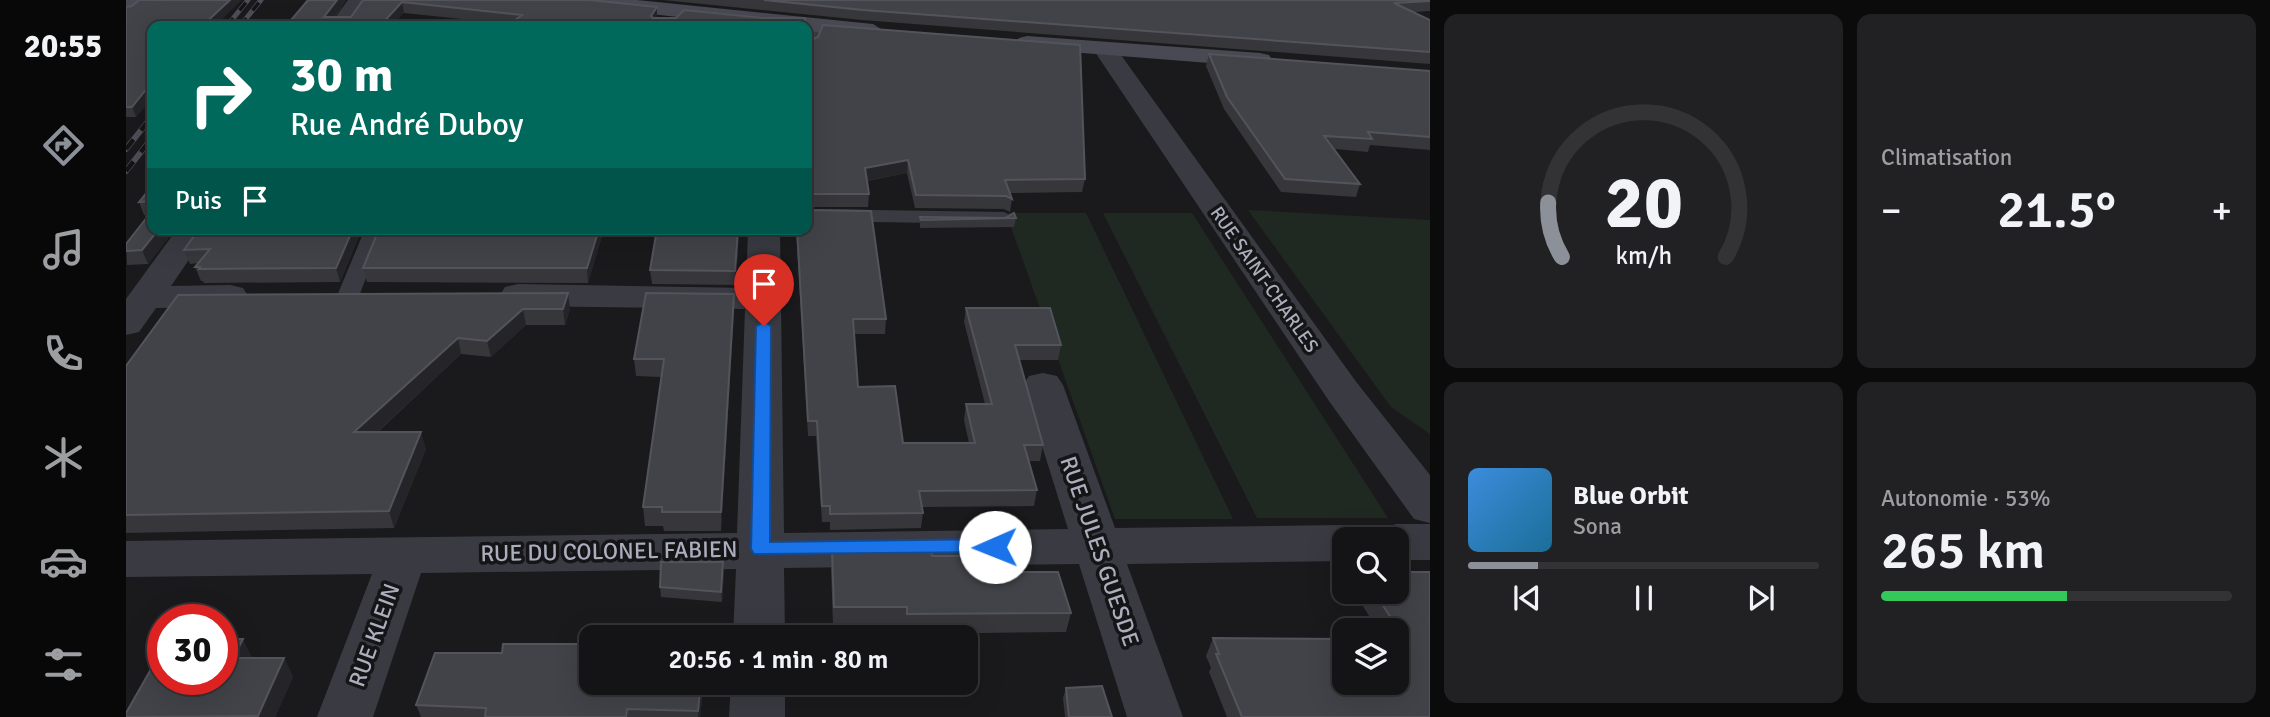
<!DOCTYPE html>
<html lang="fr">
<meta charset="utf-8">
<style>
body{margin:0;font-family:Signika,sans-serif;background:#212123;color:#f1f3f6;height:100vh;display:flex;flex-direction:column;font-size:26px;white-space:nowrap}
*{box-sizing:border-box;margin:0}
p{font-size:23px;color:#9d9ea1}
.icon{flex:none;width:38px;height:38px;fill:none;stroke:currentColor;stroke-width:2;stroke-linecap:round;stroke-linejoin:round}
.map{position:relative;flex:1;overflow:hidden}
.details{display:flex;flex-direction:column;gap:14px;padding:14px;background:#0b0b0c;width:840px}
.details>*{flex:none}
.hud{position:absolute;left:21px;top:21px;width:665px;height:214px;border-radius:14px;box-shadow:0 7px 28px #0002,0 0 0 2px #333335;background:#00695c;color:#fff;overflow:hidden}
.fabs{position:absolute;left:1206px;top:527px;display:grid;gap:14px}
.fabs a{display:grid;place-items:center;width:77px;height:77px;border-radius:14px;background:#141416;box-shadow:0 7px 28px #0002,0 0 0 2px #333335;font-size:35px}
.speed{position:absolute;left:21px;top:604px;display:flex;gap:14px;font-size:35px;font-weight:700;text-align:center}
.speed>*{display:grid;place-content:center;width:91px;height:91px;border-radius:50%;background:#141416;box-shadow:0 7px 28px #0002,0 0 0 2px #333335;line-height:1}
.speed .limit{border:10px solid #d22;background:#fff;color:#111}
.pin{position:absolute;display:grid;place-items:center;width:60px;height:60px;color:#fff;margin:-72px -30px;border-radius:50% 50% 50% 0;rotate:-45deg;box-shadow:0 0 7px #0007}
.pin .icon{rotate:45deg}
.me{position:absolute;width:77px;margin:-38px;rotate:269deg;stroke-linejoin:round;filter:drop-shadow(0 0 5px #0008)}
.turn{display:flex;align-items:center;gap:24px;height:147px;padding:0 28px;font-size:32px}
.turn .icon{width:91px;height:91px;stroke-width:2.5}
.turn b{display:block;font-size:49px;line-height:60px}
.then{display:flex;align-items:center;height:66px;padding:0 28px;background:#0003;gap:14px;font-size:26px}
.big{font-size:52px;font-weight:600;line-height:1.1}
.details .widget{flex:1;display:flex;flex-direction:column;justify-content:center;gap:10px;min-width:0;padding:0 24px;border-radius:14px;background:#212123}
.details .dial{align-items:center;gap:0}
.dial svg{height:182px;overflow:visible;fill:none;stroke:#333335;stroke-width:7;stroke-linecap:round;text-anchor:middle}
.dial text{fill:#f1f3f6;stroke:none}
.song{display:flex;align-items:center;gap:21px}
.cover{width:84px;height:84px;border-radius:10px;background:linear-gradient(135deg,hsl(210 70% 55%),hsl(200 70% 35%))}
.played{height:7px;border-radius:4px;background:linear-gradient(90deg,#8c9099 20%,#333335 20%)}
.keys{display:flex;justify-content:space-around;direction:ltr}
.heat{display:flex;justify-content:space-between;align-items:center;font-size:38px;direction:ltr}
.charge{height:10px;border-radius:5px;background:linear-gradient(90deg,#34c759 53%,#333335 0)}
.details .tiles{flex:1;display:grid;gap:14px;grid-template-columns:repeat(2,1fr)}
.trip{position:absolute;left:453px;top:625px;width:399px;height:70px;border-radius:14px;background:#141416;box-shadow:0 7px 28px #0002,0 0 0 2px #333335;font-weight:600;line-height:70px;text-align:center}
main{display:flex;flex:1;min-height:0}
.menu{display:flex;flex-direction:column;width:126px;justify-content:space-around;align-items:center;background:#080809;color:#9d9ea1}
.menu .icon{width:49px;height:49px}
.menu .on{color:#8c9099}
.menu b{font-size:32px;color:#f1f3f6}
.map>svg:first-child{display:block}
.green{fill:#1f2922}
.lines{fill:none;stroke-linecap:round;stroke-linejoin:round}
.lane{fill:#3a3b42;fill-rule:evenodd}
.street{fill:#3a3b42;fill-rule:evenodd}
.secondary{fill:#484952;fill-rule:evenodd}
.rail-far1-casing{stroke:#4d4e57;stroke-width:5}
.rail-casing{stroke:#4d4e57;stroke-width:6}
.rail-far1{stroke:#151518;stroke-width:3.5;stroke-dasharray:10;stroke-linecap:butt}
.rail{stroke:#151518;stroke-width:4.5;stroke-dasharray:12;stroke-linecap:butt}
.wall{fill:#36363b}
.shaded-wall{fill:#252529}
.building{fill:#424349;stroke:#53545b;stroke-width:2}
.route{fill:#1a73e8;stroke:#114b97;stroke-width:2}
.labels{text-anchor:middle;stroke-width:7;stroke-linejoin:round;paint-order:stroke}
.street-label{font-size:19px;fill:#abafbd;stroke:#151518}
.near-street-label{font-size:23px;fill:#abafbd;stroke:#151518}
</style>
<main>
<nav class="menu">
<b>20:55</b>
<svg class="icon on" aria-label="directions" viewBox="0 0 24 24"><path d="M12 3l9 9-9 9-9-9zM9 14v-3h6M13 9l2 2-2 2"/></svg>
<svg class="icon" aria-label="music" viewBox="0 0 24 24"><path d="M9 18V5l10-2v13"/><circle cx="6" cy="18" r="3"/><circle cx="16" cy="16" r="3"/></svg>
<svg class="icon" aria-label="phone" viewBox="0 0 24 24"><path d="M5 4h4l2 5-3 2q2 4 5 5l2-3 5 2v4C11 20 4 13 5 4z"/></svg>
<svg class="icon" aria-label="climate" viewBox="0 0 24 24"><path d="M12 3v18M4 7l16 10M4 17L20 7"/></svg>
<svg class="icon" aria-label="car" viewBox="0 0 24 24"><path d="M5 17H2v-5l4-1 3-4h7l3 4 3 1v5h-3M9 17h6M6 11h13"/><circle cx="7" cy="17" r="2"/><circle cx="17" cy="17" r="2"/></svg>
<svg class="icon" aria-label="filters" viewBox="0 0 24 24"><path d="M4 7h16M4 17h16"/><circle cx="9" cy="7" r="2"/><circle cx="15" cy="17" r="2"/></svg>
</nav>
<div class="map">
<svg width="1304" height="717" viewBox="0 0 1304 717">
<rect width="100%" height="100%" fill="#1a1a1d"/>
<g class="green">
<polygon points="1122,210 1304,220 1304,434 1265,407"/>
<polygon points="880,213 960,213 1107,519 989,519"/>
<polygon points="977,213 1066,213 1262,518 1131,518"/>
</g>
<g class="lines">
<g class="lane">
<polygon points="681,209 878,212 888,218 878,224 681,221"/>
<polygon points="239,229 259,229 233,296 222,303 214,301 211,296"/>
</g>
<g class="street">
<polygon points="222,0 244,0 225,26 203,26"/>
<polygon points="687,19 698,26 689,47 681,49 681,26 676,26 679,21"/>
<polygon points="979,42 987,44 1231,383 1304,475 1304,523 1288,519 1203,401 967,49 971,44"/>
<polygon points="51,229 84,229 45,286 104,285 117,288 122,296 117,304 104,307 30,308 13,332 0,335 0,299"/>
<polygon points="622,229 654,229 658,533 942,529 897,385 903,376 917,373 931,376 937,385 989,528 1218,525 1235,531 1239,539 1218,539 1218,561 1001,564 1057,717 1001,717 953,564 658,568 659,637 607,637 610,569 295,573 247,717 191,717 246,574 0,577 0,541 611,533 619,309 392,306 379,303 374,295 379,287 392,284 620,288"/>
<polygon points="1270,524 1304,524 1304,560 1270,560 1270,539 1248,539 1253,530"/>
<polygon points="605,682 659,682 659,717 603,717"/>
</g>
<g class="secondary">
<polygon points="0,0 23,0 8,13 0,14"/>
<polygon points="438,0 511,0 747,24 758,31 747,38 681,31 681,26 637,26 449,6"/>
<polygon points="901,36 1134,53 1143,55 1146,60 1143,65 1134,67 893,48 889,43 893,38"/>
</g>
<g class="rail-far1-casing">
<g id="rail-far1">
<polyline points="101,26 122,0"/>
<polyline points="114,26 135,0"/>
<polyline points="23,121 26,117"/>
</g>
</g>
<g class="rail-casing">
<g id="rail">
<polyline points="0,149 24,119"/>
<polyline points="0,171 26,138"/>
</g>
</g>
<use href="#rail-far1" class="rail-far1"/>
<use href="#rail" class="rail"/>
</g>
<g class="wall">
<polygon points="220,0 209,17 225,17 237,0 531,18 637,18 384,24 278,13 160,26"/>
<polygon points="537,0 1304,0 1304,11 1288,12 1304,20 1304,64 736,20"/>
<polygon points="0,7 26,26 26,97 10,117 0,117"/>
<polygon points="681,40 959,179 956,192 884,193 886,199 884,212 878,209 789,208 781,173 741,181 743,194 742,207 681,207"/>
<polygon points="1083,54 1304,71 1304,150 1244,145 1242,152 1209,149 1234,184 1230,197 1155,192 1098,109 1080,66"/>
<polygon points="26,186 26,229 49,229 22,264 1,265 0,244 24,215 18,215 13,202"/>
<polygon points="681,210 760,319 759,334 728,334 732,387 777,443 843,443 838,420 840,404 859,404 838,322 840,308 935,345 932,360 893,360 917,445 914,461 903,461 911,490 908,506 796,507 797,513 795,528 704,530 704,522 696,522 690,436 682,436 670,229 681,229"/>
<polygon points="794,217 879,218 890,218 888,227 794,228"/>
<polygon points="73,229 236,229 214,282 78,283 77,281 75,281 69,267 72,263 64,264 58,250"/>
<polygon points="478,229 462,283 241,282 237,268"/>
<polygon points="531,229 613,229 610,285 526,284 524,270"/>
<polygon points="52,295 444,309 439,325 400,325 365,357 335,354 252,432 300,449 268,528 0,533 0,366"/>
<polygon points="608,311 595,531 538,531 537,526 519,526 517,507 535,377 510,376 508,359"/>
<polygon points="706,551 876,572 945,613 940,632 779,634 779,627 707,626 705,570"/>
<polygon points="598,572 596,602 535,597 534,587"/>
<polygon points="1228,592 1270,592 1304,717 1101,717 1083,672 1085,668 1080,656 1087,638 1270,682 1270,630 1252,630"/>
<polygon points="126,658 158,658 167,677 149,717 0,717"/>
<polygon points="578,682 574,717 295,717 290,705"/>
<polygon points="940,688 986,717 939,717 937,698"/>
</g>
<g class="shaded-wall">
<polygon points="104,0 116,0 89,26 76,26"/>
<polygon points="211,0 220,0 202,26 198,17"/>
<polygon points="276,2 278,13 266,26 254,26"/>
<polygon points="531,7 531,17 525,26 525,16"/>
<polygon points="26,82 26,97 10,117 6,107"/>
<polygon points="782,160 781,173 738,181 739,168"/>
<polygon points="33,229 49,229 22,264 16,250"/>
<polygon points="227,229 236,229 214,282 210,268"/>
<polygon points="473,229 478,229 462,283 461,268"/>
<polygon points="612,229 613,229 610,285 609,271"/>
<polygon points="442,293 444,309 439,325 437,309"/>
<polygon points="608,294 608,311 595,531 595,512"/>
<polygon points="397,309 400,325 365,357 361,341"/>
<polygon points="332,338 335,354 233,449 228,432"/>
<polygon points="295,432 300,449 268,528 263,511"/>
<polygon points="597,562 598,572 596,602 595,592"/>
<polygon points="117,639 126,658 107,658"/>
<polygon points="158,658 167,677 149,717 132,717 132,716"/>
<polygon points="575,682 578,682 574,717 572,717 572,711"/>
</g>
<g class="building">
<polygon points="13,0 104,0 76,26 26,26 26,82 6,107 0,107 0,7 6,6"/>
<polygon points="182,0 211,0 198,17 225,17 237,0 464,0 531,7 525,16 527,18 550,18 558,10 637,18 679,18 679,26 381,26 396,15 276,2 254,26 160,26"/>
<polygon points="638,0 1304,0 1304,1 1268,3 1304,20 1304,52 737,10"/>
<polygon points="697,25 954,45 959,179 879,180 886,199 880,196 790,195 782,160 739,168 743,194 681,194 681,40 682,41 692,37"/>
<polygon points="1083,54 1304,71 1304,137 1242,132 1246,139 1198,136 1234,184 1159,179 1101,97"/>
<polygon points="26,186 26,201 13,202"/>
<polygon points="681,208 681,210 745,211 760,319 727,319 732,387 769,386 777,443 849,443 840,404 866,404 840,308 924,308 935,345 889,345 917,445 898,445 911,490 793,491 797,513 704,514 704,506 696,506 691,421 682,421 671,229 681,229"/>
<polygon points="26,211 26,229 33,229 16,250 0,251 0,244"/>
<polygon points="888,213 890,218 795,220 794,217 879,218"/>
<polygon points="73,229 227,229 210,268 73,269 74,267 69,267 84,249 58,250"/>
<polygon points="253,229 473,229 461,268 237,268"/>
<polygon points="531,229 612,229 609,271 524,270"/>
<polygon points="442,293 437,309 397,309 361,341 332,338 228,432 295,432 263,511 0,515 0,366 52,295"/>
<polygon points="520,293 608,294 595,512 536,512 536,507 517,507 538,359 508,359"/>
<polygon points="805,550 806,556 871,556 876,572 932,572 945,613 781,614 781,607 708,607 706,551"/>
<polygon points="535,562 597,562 595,592 534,587"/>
<polygon points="1270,572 1304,572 1304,717 1116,717 1090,654 1093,654 1087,638 1218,639 1218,682 1270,682 1270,639 1279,639 1248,592 1270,592"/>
<polygon points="96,639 117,639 107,658 158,658 132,716 0,717 0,713 37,648 37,679 96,679"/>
<polygon points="377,644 466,644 466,682 575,682 572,711 501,709 500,717 359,717 360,708 290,705 309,653 376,653"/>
<polygon points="976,686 986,717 943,717 940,688"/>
</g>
<polygon class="route" points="638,322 645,326 644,542 869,539 876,541 879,547 876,552 628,554 625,549 630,326"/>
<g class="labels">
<g class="street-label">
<text transform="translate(1139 279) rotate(55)" y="7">RUE SAINT-CHARLES</text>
</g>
<g class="near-street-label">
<text transform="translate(483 551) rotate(-1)" y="8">RUE DU COLONEL FABIEN</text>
<text transform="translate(974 551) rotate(71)" y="8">RUE JULES GUESDE</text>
<text transform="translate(248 635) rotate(-70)" y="8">RUE KLEIN</text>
</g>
</g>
</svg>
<div class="fabs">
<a><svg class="icon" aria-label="search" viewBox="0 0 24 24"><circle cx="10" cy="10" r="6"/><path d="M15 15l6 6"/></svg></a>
<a><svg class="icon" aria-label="layers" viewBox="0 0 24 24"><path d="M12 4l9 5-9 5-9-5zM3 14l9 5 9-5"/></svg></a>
</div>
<div class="speed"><div class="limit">30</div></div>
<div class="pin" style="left:638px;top:326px;background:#d93025"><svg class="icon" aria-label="arrive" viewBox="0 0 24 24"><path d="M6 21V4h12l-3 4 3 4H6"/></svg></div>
<svg class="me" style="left:869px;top:547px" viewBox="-20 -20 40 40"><circle r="19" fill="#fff"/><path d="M0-13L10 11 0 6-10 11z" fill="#1a73e8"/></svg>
<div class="trip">20:56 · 1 min · 80 m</div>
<div class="hud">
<div class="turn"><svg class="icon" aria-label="right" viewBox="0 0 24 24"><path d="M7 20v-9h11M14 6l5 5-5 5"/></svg><div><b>30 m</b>Rue André Duboy</div></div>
<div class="then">Puis<svg class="icon" aria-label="arrive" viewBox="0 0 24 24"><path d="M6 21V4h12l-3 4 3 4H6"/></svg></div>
</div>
</div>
<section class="details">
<div class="tiles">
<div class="widget dial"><svg viewBox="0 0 100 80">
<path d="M14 69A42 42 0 1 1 86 69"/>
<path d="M14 69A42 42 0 0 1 8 45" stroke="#8c9099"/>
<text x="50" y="56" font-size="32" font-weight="700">20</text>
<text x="50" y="72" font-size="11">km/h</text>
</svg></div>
<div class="widget"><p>Climatisation</p>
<div class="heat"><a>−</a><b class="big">21.5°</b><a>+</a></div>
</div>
<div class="widget">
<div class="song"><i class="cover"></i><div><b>Blue Orbit</b><p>Sona</p></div></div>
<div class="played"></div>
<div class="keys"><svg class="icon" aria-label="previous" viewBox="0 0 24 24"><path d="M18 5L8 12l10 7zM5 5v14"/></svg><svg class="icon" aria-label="pause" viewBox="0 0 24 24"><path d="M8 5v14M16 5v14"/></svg><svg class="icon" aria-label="next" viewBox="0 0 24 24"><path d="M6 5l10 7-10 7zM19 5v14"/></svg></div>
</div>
<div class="widget"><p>Autonomie · 53%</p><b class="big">265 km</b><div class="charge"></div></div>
</div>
</section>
</main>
